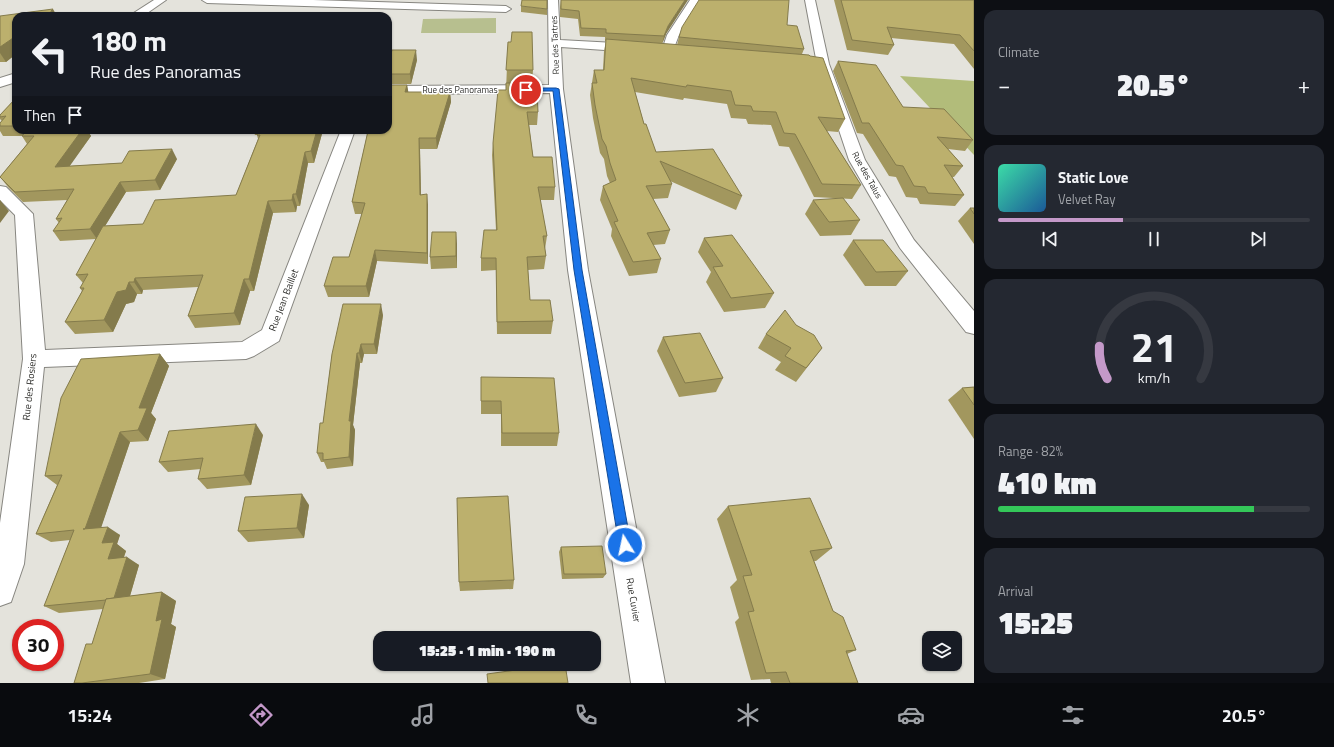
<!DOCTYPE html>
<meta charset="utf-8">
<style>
body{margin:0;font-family:"Titillium Web",sans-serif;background:#242831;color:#f1f3f6;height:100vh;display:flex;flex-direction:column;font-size:15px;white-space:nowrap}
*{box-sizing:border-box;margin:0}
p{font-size:13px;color:#9ea1a6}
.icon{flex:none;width:22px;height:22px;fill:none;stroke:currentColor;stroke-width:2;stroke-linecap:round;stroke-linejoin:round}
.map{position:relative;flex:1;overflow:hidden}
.sheet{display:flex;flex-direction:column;gap:10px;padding:10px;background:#0d0f14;width:360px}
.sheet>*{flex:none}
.guide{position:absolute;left:12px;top:12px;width:380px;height:122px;border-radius:12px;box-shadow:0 1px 3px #0004;background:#171b24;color:#f1f3f6;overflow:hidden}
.fabs{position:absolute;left:922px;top:631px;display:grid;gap:8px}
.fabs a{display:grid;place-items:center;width:40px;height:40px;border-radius:8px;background:#171b24;box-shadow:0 1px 3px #0004;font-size:20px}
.speed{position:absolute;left:12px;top:619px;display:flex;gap:8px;font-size:20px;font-weight:700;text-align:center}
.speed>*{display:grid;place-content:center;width:52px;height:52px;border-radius:50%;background:#171b24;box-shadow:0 1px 3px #0004;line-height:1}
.speed .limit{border:6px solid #d22;background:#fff;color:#111}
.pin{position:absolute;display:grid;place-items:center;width:34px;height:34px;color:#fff;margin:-17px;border:2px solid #fff;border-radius:50%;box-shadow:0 1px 4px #0007}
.me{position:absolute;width:44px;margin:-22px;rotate:350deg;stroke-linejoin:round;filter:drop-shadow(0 0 3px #0008)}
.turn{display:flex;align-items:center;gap:14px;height:84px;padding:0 12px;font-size:18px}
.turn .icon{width:52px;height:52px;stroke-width:2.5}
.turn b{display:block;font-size:28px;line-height:34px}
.then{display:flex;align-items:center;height:38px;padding:0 12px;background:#0003;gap:8px;font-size:15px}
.big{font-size:30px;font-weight:800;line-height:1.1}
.sheet .tile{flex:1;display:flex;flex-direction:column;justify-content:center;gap:6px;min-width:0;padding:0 14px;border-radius:12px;background:#242831}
.sheet .dial{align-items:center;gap:0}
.dial svg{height:104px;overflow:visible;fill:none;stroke:#363941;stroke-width:7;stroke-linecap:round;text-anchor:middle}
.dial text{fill:#f1f3f6;stroke:none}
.song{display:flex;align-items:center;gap:12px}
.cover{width:48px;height:48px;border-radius:6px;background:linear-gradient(135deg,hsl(160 70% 55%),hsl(210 70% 35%))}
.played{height:4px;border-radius:2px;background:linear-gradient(90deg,#c499c9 40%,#363941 40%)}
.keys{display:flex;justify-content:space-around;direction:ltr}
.heat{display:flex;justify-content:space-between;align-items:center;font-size:22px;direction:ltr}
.charge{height:6px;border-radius:3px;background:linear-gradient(90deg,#34c759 82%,#363941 0)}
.trip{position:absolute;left:373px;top:631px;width:228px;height:40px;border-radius:12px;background:#171b24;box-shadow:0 1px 3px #0004;font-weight:800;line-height:40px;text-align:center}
.menu{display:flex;height:64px;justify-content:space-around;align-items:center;background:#090b0e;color:#9ea1a6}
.menu .icon{width:28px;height:28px}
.menu .on{color:#c499c9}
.menu b{font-size:18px;color:#f1f3f6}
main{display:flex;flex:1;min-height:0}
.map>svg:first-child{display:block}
.green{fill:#b7bf8f}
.forest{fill:#b2bc7a}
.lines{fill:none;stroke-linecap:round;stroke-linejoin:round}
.minor-casing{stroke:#878680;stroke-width:2}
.minor{fill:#fff;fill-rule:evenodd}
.wall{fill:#a2975e}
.shaded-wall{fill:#847b4c}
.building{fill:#bcb06d;stroke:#847b4c}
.route{fill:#1a73e8;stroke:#114b97}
.labels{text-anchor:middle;stroke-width:3;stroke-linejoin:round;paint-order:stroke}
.far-street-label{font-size:9px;fill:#2e2e2b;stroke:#fff}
.street-label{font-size:10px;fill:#2e2e2b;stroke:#fff}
</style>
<main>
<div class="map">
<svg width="974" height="683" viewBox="0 0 974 683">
<rect width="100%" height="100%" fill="#e4e3dc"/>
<polygon class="green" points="496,18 496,33 421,33 423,19"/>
<polygon class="forest" points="900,76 974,81 974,155"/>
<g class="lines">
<g class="minor-casing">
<g id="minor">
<polygon points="154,0 166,0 143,16 129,16"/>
<polygon points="202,0 313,0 506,6 511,9 506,12 207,3"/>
<polygon points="548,0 558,0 560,40 634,44 638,45 640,48 638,51 634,52 561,47 563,89 588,270 665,683 631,683 568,270 550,93 388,94 388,86 549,85"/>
<polygon points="690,0 700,0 679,35 672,53 664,53 662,50 667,35"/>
<polygon points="805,0 815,0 829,64 865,160 914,240 974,311 974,334 966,332 900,248 849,160 817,64"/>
<polygon points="16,73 16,82 0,87 0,78"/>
<polygon points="341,130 355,130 279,341 254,356 246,359 44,367 24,564 11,602 0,606 0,523 23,359 15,215 0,200 0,186 6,187 33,214 45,350 242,342 262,330"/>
</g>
</g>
<use href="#minor" class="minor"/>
</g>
<g class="wall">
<polygon points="561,0 666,34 662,44 677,45 679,37 787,25 804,49 802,54 845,119 838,132 827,131 861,185 852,199 814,197 789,147 779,146 771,125 748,124 746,119 731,118 727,104 684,98 683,100 635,92 644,124 656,152 742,196 736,210 670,181 672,184 668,198 653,199 670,230 665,244 653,245 661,259 657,273 629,276 611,236 612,229 600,200 603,186 610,183 607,176 604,159 600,153 593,118 590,95 594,70 603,70 604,51 606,41 605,41 605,37 580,36 578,19 560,17 560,7"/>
<polygon points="834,0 974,0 974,69 954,44 891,38 894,45 888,55 847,50"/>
<polygon points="521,6 547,9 547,15 521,12"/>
<polygon points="0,16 16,16 16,54 6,62 0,62"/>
<polygon points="508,42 533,70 532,83 533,91 538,112 537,125 529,125 533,157 555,187 554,200 540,200 547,236 545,249 546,256 544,269 528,270 530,300 553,321 551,334 497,334 496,270 481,271 481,258 496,230 492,155 493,143 506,90"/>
<polygon points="417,60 411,84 388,84 388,65"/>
<polygon points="838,61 903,107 973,140 965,151 948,149 963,166 954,177 952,177 964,195 955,206 920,204 917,198 906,197 896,177 889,176 863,134 857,133 833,71"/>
<polygon points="407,85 408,92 450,92 451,102 437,149 420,149 421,195 428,205 428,264 377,261 369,297 328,297 324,286 349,257 362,214 355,214 352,202 367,135 366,131"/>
<polygon points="16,98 16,130 87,130 91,136 69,166 122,163 177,159 160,190 126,192 105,226 143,224 236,195 258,139 257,135 255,135 253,130 323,130 314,163 308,163 300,206 297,206 296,212 273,213 254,291 250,291 240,325 195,328 188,316 198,287 143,290 142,294 137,294 134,302 126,304 113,332 75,334 65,322 82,291 80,288 83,283 76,275 96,239 60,241 53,231 59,223 56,219 67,200 23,202 8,187 0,177 27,144 22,136 3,136 0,131 0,123 2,121 0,119 0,115"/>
<polygon points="813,200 860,220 851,235 820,236 805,214"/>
<polygon points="970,208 974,208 974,244 958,221"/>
<polygon points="704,238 774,293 765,308 724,312 706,282 711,272 698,252"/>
<polygon points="853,240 908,271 896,286 865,286 843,255"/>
<polygon points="457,244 457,268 431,269 430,257"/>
<polygon points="383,315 377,354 364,354 362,363 360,363 353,425 355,430 353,466 327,469 324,462 321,462 317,453 323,423 332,354"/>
<polygon points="796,325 822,348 796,382 775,370 781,362 758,348 766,334"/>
<polygon points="663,337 723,378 716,392 679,397 657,351"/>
<polygon points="160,354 169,366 151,413 156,419 148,441 130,442 101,527 120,535 117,544 126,551 124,557 139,565 130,596 162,592 176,601 171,624 176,627 165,679 139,683 74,683 92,644 103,609 59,613 44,606 70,540 51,542 36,534 57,485 45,476"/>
<polygon points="481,377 559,433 557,446 501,446 501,414 481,414"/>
<polygon points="974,387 974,439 948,400 962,388"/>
<polygon points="263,435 251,485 207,489 198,479 201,469 168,472 159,462"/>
<polygon points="309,505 304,538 248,542 238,531"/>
<polygon points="728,506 832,548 816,561 814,561 833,611 856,650 847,654 858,683 771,683 770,679 751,680 735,622 739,618 730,587 737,580 717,519"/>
<polygon points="561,547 606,574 603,578 562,579 559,552"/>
<polygon points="514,580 513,589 460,591 459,582"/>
</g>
<g class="shaded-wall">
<polygon points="685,0 688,0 666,34 662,44 664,36 668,26"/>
<polygon points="53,9 57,16 52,16 51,11"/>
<polygon points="16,36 16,54 6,62 0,53 0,47"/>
<polygon points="416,50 417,60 411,84 410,74"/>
<polygon points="407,85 409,95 405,92"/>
<polygon points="450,92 451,102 437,149 436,138"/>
<polygon points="82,130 87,130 91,136 62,177 55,167"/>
<polygon points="317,130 323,130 314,163 311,151"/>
<polygon points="419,138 420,149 421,206 420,195"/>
<polygon points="172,149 177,159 160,190 155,180"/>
<polygon points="305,152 308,163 300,206 296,194"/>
<polygon points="120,182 126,192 97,239 90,229"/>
<polygon points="293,194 297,206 296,212 292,200"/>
<polygon points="427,194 428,205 428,264 427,253"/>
<polygon points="0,200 9,211 0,223"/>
<polygon points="268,201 273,213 254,291 249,279"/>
<polygon points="456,232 457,244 457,268 456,256"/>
<polygon points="375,250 377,261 369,297 366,286"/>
<polygon points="135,278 143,290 142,294 134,282"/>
<polygon points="244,279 250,291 240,325 234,313"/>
<polygon points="129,282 137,294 134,302 126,304 113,332 104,320 117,292"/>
<polygon points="381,304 383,315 377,354 374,344"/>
<polygon points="361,344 364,354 362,363 359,353"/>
<polygon points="357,353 360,363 353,425 355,430 353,466 349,457 349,421"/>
<polygon points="160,354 169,366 151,413 156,419 148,441 138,430 139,408"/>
<polygon points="256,424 263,435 251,485 244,475"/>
<polygon points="120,432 130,442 98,537 85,529"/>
<polygon points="302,494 309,505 304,538 297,528"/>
<polygon points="108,527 120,535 117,544 126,551 120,567 108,559 102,543"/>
<polygon points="127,557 139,565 127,606 114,599"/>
<polygon points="162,592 176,601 171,624 176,627 165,679 150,674 156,621"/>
</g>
<g class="building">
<polygon points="522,0 547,0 547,9 521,6"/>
<polygon points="561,0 685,0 668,26 664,36 606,33 606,29 581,28 579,11 561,9"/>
<polygon points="699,0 789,0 787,25 797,26 804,49 679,37 682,27"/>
<polygon points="841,0 974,0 974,51 960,35 887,27 894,45 852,40"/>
<polygon points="53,9 51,11 52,16 16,16 16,36 0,47 0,16"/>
<polygon points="512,32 532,32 533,70 506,70 508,42 511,42"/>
<polygon points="606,39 809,55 810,56 823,58 845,119 818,117 861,185 822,184 795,134 784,133 776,112 753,111 751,106 735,105 731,91 687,85 686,87 631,78 644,124 646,124 656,152 713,149 742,196 660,161 672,184 646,186 670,230 647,233 661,259 633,262 614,222 618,221 603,186 616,180 610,163 606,146 602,139 595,105 592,83 597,83 594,70 604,70"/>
<polygon points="392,50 416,50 410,74 388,74 388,65"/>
<polygon points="838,61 876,65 903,107 944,109 973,140 937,137 963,166 944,165 964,195 928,193 925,187 914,186 903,166 896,165 869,123 862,123"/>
<polygon points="506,83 533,83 533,91 537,91 538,112 527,112 533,157 552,157 555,187 538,187 547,236 543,236 546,256 527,257 530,300 550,300 553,321 497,322 496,258 481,258 484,230 497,230 493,143 498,90 506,90"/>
<polygon points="388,85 407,85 405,92 450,92 436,138 419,138 420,195 427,194 427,253 375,250 366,286 324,286 333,257 349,257 365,203 352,202 368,131 366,131 367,130 388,130"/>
<polygon points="16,98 16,126 0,126 0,123 6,116 0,117 0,115"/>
<polygon points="27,130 82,130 55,167 122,163 129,151 172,149 155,180 120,182 90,229 53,231 62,218 56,219 74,189 15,192 0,177 34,136 22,136"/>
<polygon points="259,130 317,130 311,151 305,152 296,194 293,194 292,200 268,201 249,279 244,279 234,313 188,316 203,275 135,278 134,282 129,282 126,290 117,292 104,320 65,322 84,288 80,288 88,274 76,275 103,226 143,224 155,200 236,195 260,135 257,135"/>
<polygon points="843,198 860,220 829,222 813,200"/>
<polygon points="970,208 974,208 974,214"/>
<polygon points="432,232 456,232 456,256 430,257"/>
<polygon points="732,235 774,293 731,298 713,267 723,266 704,238"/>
<polygon points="853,240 883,240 908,271 876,272"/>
<polygon points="343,304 381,304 374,344 361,344 359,353 357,353 349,421 351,421 349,457 323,460 323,453 317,453 320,423 323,423 332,354"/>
<polygon points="785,310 796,325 814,335 822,348 806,368 785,356 791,348 766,334"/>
<polygon points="700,333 723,378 685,383 663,337"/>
<polygon points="160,354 139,408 147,408 138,430 120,432 85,529 83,529 108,527 102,543 114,542 108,559 127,557 114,598 106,599 106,600 44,606 74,530 36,534 62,475 45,476 61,398 81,359"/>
<polygon points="481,377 554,378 559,433 502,433 501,401 481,401"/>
<polygon points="974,387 974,405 962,388"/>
<polygon points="256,424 244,475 198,479 203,458 159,462 169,431"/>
<polygon points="302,494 297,528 238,531 245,497"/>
<polygon points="508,496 514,580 459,582 457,498"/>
<polygon points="810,498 832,548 810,551 833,611 843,617 856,650 846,651 858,683 790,683 786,672 766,673 748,612 754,611 743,576 752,575 728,506"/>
<polygon points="602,546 606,574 564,574 561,547"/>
<polygon points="162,592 156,621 162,619 150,674 82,683 74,683 86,644 92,644 106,599"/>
<polygon points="559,664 565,664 568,683 488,683 487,674"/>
</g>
<polygon class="route" points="526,88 556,88 559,89 582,270 631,545 629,550 625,551 621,550 619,545 574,270 553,91 524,91 523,90"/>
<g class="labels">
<g class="far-street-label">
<text transform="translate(555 45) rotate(-92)" y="3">Rue des Tartres</text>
<text x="460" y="93">Rue des Panoramas</text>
<text transform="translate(867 175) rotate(61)" y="3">Rue des Talus</text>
</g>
<g class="street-label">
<text transform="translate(283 300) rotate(-69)" y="4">Rue Jean Baillet</text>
<text transform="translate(29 387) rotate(-84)" y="4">Rue des Rosiers</text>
<text transform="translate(634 600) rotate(80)" y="4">Rue Cuvier</text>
</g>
</g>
</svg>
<div class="fabs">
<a><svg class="icon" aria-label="layers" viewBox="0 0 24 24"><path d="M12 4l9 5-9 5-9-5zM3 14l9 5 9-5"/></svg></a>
</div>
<div class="speed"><div class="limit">30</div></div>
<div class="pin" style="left:526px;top:90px;background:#d93025"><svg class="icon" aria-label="arrive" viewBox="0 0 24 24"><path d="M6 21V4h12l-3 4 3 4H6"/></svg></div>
<svg class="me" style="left:625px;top:545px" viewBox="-20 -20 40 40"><circle r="17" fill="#1a73e8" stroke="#fff" stroke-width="3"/><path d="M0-11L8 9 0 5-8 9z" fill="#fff"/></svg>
<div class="trip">15:25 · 1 min · 190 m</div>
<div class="guide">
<div class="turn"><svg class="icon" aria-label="left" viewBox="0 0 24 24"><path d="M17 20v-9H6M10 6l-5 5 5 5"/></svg><div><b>180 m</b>Rue des Panoramas</div></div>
<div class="then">Then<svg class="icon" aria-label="arrive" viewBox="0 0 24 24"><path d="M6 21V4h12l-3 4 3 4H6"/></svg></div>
</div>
</div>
<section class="sheet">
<div class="tile"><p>Climate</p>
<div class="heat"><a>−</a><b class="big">20.5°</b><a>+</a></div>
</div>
<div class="tile">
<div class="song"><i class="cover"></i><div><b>Static Love</b><p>Velvet Ray</p></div></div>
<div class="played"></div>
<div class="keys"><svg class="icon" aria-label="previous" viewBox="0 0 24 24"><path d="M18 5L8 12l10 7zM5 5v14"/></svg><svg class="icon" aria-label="pause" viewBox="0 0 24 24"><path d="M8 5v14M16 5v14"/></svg><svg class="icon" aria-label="next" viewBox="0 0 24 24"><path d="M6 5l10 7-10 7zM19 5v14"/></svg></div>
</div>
<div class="tile dial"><svg viewBox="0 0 100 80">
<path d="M14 69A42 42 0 1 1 86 69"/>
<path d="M14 69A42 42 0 0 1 8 44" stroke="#c499c9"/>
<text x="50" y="56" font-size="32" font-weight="700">21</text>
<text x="50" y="72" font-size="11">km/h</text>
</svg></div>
<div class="tile"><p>Range · 82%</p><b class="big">410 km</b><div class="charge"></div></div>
<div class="tile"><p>Arrival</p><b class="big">15:25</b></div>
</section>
</main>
<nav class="menu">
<b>15:24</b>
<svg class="icon on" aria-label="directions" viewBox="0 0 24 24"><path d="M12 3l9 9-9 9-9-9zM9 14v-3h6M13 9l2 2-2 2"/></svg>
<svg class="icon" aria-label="music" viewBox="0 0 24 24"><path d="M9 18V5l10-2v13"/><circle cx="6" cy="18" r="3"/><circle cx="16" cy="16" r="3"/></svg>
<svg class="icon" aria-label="phone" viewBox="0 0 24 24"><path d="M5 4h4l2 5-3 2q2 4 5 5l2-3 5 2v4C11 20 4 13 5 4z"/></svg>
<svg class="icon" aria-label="climate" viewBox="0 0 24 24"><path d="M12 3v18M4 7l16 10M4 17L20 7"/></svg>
<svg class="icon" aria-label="car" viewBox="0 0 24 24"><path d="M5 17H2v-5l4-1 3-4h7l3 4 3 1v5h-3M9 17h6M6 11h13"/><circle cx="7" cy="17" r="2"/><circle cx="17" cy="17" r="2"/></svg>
<svg class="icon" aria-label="filters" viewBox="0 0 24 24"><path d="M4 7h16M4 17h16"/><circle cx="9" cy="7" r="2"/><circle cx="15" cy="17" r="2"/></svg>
<b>20.5°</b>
</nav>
